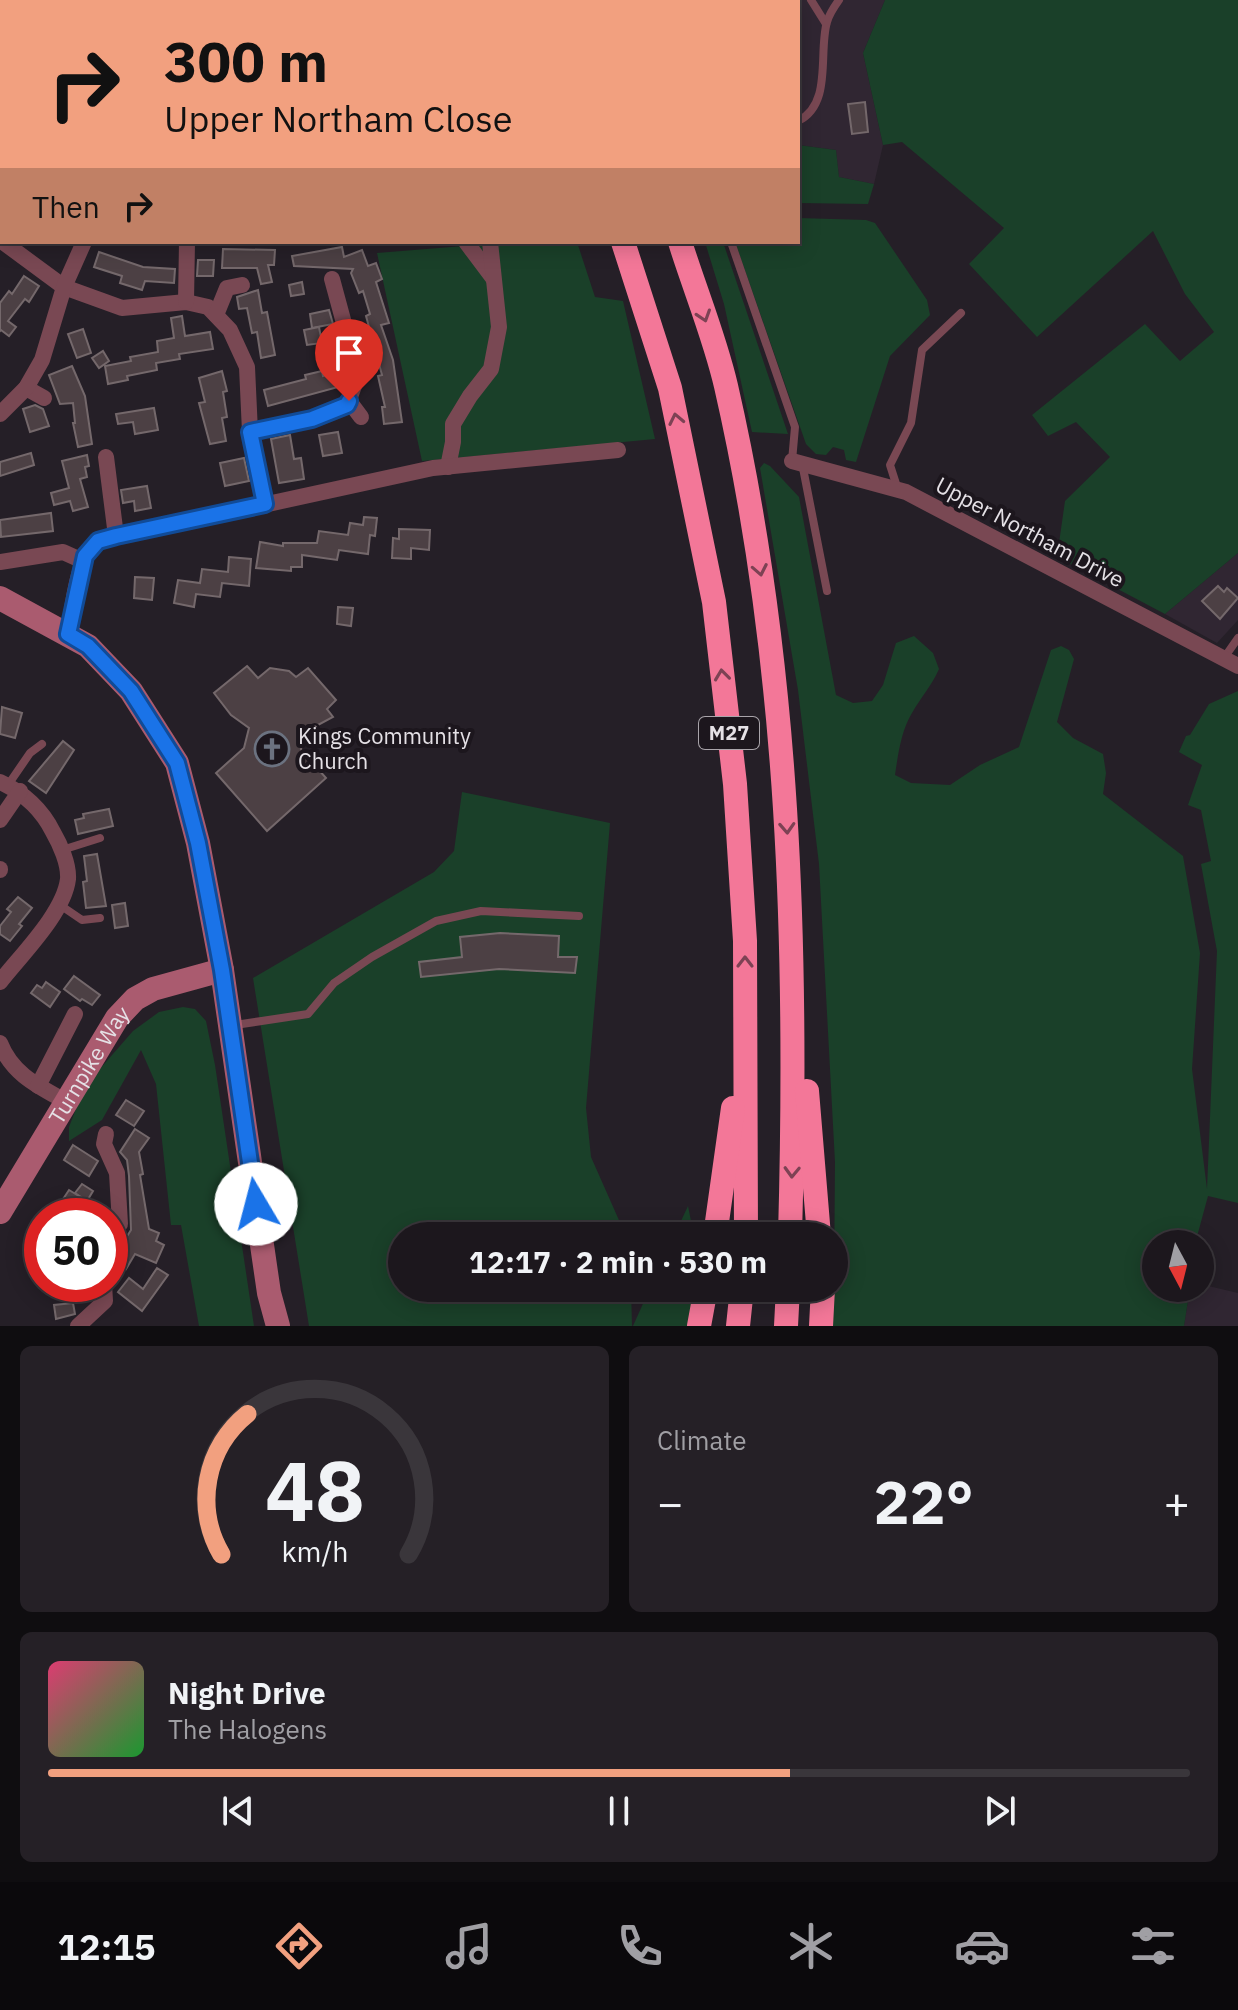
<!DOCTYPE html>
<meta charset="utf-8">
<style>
body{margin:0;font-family:"IBM Plex Sans",sans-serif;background:#252026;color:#f1f3f6;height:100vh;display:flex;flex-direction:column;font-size:30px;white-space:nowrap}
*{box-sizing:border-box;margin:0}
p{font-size:26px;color:#a09fa4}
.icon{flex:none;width:44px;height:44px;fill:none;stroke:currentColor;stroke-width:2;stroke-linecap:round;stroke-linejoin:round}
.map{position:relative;height:1326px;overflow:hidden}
.details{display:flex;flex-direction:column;gap:20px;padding:20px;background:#0f0d10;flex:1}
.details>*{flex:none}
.top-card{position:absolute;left:0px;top:0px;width:800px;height:244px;box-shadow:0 4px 20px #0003,0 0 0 2px #3a363b;background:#f2a07f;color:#111;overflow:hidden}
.needle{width:52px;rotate:173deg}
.tools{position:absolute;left:1142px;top:1230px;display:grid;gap:16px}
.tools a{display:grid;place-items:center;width:72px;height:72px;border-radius:50%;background:#1c171d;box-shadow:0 4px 20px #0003,0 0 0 2px #3a363b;font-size:40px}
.speed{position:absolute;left:24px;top:1198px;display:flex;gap:16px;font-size:40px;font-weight:700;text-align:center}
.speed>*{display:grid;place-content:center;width:104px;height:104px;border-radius:50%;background:#1c171d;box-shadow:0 4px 20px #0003,0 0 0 2px #3a363b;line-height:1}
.speed .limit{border:12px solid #d22;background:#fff;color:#111}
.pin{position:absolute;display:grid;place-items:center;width:68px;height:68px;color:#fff;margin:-82px -34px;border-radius:50% 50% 50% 0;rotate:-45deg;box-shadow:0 0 8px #0007}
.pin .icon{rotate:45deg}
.me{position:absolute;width:88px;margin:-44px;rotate:352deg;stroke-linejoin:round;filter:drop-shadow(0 0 6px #0008)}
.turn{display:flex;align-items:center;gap:28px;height:168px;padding:0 32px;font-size:36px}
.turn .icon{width:104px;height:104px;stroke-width:2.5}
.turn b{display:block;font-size:56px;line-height:68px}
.then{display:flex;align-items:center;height:76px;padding:0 32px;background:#0003;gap:16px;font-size:30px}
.big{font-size:60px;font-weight:800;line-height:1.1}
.details .widget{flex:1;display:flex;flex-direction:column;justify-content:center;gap:12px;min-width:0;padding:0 28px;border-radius:12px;background:#252026}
.details .dial{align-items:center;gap:0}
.dial svg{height:208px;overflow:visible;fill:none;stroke:#3a363b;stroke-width:7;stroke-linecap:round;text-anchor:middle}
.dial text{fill:#f1f3f6;stroke:none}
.song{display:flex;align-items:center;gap:24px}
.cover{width:96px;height:96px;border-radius:12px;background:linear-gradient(135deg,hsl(340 70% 55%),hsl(130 70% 35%))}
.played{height:8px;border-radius:4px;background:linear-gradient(90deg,#f2a07f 65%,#3a363b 65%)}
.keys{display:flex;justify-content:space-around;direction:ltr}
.heat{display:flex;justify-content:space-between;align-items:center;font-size:44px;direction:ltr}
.details .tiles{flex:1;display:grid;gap:20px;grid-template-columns:1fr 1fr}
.widget:last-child{grid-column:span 2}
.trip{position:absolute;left:388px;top:1222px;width:460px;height:80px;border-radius:40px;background:#1c171d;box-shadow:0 4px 20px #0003,0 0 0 2px #3a363b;font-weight:800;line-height:80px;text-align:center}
.menu{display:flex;height:128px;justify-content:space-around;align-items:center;background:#0b090c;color:#a09fa4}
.menu .icon{width:56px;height:56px}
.menu .selected{color:#f2a07f}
.menu b{font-size:36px;color:#f1f3f6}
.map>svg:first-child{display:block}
.built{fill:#302632}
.green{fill:#1a4029}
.building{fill:#4c4044;stroke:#74686b;stroke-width:2}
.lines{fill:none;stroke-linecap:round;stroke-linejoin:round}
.lane{stroke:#794853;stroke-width:8}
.street{stroke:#794853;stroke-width:16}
.secondary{stroke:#aa5b6f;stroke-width:24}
.highway{stroke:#f37798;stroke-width:24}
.oneway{stroke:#7d4254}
.route-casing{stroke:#114b97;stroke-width:20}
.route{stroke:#1a73e8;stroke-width:14}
.labels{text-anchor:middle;stroke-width:8;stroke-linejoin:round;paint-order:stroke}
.shield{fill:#1c161d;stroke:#a9a4aa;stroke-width:2}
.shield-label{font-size:20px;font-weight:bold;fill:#e5e1e6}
.street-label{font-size:22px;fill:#e5e1e6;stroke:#1c161d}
.poi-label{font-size:22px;fill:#e5e1e6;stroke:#1c161d;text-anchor:start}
</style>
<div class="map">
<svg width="1238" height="1326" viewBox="0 0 1238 1326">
<rect width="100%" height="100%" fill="#251f27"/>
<g class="built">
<polygon points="649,0 885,0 863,53 883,145 874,184 839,177 836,150 798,145 798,2"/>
<polygon points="1238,553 1238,620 1217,643 1165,614"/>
<polygon points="1200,1284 1238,1293 1238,1326 1184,1326 1190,1288 1200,1288"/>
</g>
<g class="green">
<polygon points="226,0 507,0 508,2 225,2"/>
<polygon points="885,0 1238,0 1238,553 1165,614 1057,557 1065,501 1110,457 1076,422 1048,436 1032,415 1145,324 1180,361 1214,332 1185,294 1153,231 1037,337 969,264 1004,228 902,142 883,145 863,53"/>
<polygon points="798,145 836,150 839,177 874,184 868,204 798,203"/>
<polygon points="798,218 866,220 875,223 927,300 930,315 890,356 856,462 846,460 844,450 833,447 826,455 816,454 806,444 735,242 798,242"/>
<polygon points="514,242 577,242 595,297 623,301 655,439 422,461 377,253"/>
<polygon points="705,242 723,242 788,434 752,432 724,304"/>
<path d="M 764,463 L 770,466 L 799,497 L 836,695 L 853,703 L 872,701 L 883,685 L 896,643 L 914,636 L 933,653 L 939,669 C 931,687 921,697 912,713 C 901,731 898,755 895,775 L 911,783 L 950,785 L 980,765 L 1019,747 L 1051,650 L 1061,646 L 1069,650 L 1074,659 L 1057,722 L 1073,738 L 1103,754 L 1106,773 L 1103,794 L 1183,856 L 1200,953 L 1192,1069 L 1207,1189 L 1217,951 L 1201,864 L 1211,861 L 1201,810 L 1188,805 L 1202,765 L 1179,752 L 1186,736 L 1190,735 L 1209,704 L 1238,691 L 1238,1203 L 1208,1196 L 1195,1244 L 1156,1244 L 1156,1288 L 1190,1288 L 1184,1326 L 829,1326 L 834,1288 L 835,1162 L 819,864 L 798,690 L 760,468 Z"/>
<polygon points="462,792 610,823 586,1108 591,1157 626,1236 402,1236 402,1288 631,1288 632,1326 309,1326 253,978 434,872 454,851"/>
<polygon points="183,1007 195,1009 206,1021 215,1065 254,1326 199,1326 181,1225 171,1225 156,1084 141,1050 102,1120 69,1141 69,1127 85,1086 133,1031 159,1012"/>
<polygon points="688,1206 694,1236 674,1236"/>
<polygon points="650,1288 705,1288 699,1326 633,1326"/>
</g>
<g class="building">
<polygon points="865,102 868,132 852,134 848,104"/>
<polygon points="342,247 344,257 362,250 368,266 376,263 382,279 376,282 389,323 381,325 393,360 402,422 384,424 382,407 385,407 378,376 382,375 366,316 370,314 363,291 359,293 351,273 353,269 294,266 292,256"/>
<polygon points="223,249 275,250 274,265 268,265 272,282 261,284 257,268 222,268"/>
<polygon points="99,252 143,267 175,269 174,283 145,281 142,290 120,283 122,276 94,267"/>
<polygon points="198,260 214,260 213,276 197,276"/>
<polygon points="24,276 39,286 29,302 25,299 8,321 16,327 9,336 1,330 0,331 0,303 9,291 12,294"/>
<polygon points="302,282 304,294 291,296 289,285"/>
<polygon points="258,290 262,313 267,312 275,355 261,358 257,332 252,333 247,308 239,309 237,297"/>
<polygon points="329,310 333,324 312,328 310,314"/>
<polygon points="182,316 185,336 210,332 213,349 179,354 180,359 156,363 157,370 127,376 128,380 108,384 105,366 131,361 130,357 158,352 157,341 174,338 171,318"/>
<polygon points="319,327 322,343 307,345 304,330"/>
<polygon points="83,329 91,353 77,358 68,334"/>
<polygon points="103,351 109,361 99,368 92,358"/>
<polygon points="72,366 85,396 92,444 78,447 73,423 75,423 73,403 60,404 49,375"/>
<polygon points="222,371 227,391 223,392 227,417 222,418 226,441 210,444 199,403 205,402 199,378"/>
<polygon points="322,371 323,376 344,371 346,377 342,386 268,406 264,390 306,379 305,375"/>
<polygon points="35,405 43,409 49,426 30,432 23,409"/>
<polygon points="154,408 158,430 135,434 133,422 118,424 116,414"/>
<polygon points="338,432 342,453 323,456 319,435"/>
<polygon points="290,435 294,459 301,458 304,479 279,483 271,439"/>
<polygon points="31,453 34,465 0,476 0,462"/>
<polygon points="87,455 89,466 85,467 87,477 80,479 88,507 73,511 70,501 54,505 51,493 69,488 62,461"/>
<polygon points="244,458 249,481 225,486 220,463"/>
<polygon points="147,486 151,508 135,511 134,501 123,503 121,490"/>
<polygon points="51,513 53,531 1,537 0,520"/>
<polygon points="364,517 377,518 375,536 370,535 368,554 339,550 337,560 302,555 302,567 291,567 291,571 256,568 260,542 283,546 283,543 317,543 319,531 348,535 350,523 363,525"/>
<polygon points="399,529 430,530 429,550 411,548 411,559 392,558 393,538 399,539"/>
<polygon points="229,557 251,559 249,586 222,583 220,597 196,594 194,607 174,603 178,580 200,583 202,569 228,572"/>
<polygon points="135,577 154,578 152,600 134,598"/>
<polygon points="1218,586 1224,592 1227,588 1238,598 1220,619 1202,601"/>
<polygon points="338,607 353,608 351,626 337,624"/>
<polygon points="247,666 258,678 270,668 289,671 296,677 308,668 336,700 327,709 333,717 303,733 301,750 326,778 267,831 216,773 244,748 249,728 231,715 214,693"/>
<polygon points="2,707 22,713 15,738 0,734"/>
<polygon points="63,741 74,750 46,793 29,781"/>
<polygon points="109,809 113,826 78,834 75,820 84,818 83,814"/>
<polygon points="97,854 106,906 86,908 83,882 87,881 84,856"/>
<polygon points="18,897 32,908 19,924 22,926 10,941 0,934 0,926 11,912 7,909"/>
<polygon points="125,903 128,926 115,928 112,905"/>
<polygon points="500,933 559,936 558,957 577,957 575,973 499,969 421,977 419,962 462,957 460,937"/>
<polygon points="74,976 100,995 92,1005 82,999 80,1001 64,989"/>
<polygon points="46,982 60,992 50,1007 31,993 37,985 42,988"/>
<polygon points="126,1100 144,1111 134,1126 116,1115"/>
<polygon points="135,1129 149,1138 139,1152 143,1174 140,1175 149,1229 159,1233 156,1241 164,1245 156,1263 135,1254 126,1269 112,1260 131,1230 129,1176 127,1160 120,1152"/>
<polygon points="73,1145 98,1161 89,1176 64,1160"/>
<polygon points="82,1184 93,1191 87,1201 75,1193"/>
<polygon points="69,1190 82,1198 70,1216 52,1216"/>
<polygon points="157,1268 168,1275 142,1311 118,1292 129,1278 143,1289"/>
<polygon points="73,1303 75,1314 56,1319 54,1305"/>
</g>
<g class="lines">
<g class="lane">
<polyline points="811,0 826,24"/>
<path d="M 798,121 C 833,104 818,52 827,22 C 829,15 834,7 839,0"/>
<polyline points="731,242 795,427 792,461"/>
<polyline points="802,463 827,591"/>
<polyline points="898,490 890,465 911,423 922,350 961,313"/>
<polyline points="1224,658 1238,638"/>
<polyline points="8,785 30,753 42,744"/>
<polyline points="62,850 100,838"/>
<polyline points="60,905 82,920 100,918"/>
<polyline points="235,1025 308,1014 334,983 372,957 436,921 481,911 579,916"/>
</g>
<g class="street">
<polyline points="70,0 74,2"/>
<polyline points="3,242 64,287 122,308 186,302 208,307 230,330 247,367 250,432 265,504"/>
<polyline points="466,242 493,278"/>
<polyline points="186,302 187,242"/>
<polyline points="216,315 227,288 242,285"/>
<polyline points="26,388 44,398"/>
<polyline points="349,401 361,417"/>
<polyline points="0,414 26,388 42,360 64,287 84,242"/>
<polyline points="250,432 312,419 347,405 358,375 332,279"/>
<polyline points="106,457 116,536"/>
<polyline points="792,461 906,492 1238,666"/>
<polyline points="448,467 453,442 453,424 470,396 491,369 499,327 490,242"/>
<polyline points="0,562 63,552 83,561"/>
<path d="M 68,634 C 73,606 76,559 98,541 L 433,468 L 618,450"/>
<path d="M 0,782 C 24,793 41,808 53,832 C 60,844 69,864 68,879 C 64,913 21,955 0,982"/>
<polyline points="0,820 20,791"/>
<polyline points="0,869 0,870"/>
<path d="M 0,1043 C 12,1074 38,1086 65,1101"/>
<polyline points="38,1086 75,1014"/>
<polyline points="106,1134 104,1144 117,1173 120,1224 110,1235"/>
<polyline points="78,1326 105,1301 104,1284"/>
</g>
<g class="secondary">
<polyline points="0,598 88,646 131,691 177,763 198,843 222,970 269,1293 278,1326"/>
<path id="s1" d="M 0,1212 L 117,1018 L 135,999 L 153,989 L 222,970"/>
</g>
<g class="highway">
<polyline points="535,0 536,2"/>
<polyline points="590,0 591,2"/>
<polyline points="623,242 670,388 714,602 735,784 745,941 746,1236"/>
<path d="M 680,242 C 695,290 715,338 726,386 C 790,665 798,951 790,1236"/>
<polyline points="807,1091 819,1236"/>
<polyline points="715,1236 733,1108"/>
<polyline points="699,1326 706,1288"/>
<polyline points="738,1326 742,1288"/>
<polyline points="786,1326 788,1288"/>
<polyline points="821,1326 823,1288"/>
</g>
</g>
<defs><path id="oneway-chevron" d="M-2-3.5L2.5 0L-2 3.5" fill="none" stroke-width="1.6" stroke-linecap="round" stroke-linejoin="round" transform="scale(2)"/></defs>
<g class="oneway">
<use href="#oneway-chevron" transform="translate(704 316) rotate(72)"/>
<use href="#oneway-chevron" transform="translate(676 419) rotate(-102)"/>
<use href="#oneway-chevron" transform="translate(760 570) rotate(79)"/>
<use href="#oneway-chevron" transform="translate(722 675) rotate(-97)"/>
<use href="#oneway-chevron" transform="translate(787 828) rotate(87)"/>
<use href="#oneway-chevron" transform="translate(745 962) rotate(-90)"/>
<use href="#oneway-chevron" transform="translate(792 1172) rotate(92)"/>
</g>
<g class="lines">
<g class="route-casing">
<polyline id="route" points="256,1204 222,970 198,843 177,763 131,691 88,646 68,634 85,556 98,541 116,536 265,504 250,432 312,419 347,405 349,401"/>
</g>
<use href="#route" class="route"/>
</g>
<defs>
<g id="church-ring" transform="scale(1.8)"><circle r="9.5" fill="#1c161d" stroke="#6b7280" stroke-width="1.5"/><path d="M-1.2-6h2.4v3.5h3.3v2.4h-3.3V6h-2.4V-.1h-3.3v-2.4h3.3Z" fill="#6b7280"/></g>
</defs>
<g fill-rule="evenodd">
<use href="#church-ring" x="272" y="749"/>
</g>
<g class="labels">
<rect class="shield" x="699" y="717" width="60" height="32" rx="6"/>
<g class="shield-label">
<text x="729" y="740">M27</text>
</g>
<g class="street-label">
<text transform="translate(1030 532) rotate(28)" y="8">Upper Northam Drive</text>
<text dy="8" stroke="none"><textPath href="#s1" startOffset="172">Turnpike Way</textPath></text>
</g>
<g class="poi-label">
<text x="298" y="744">Kings Community<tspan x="298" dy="25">Church</tspan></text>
</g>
</g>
</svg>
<div class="tools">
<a><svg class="needle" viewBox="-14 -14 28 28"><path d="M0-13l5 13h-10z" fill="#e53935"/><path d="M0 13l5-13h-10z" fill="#a09fa4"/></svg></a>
</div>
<div class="speed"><div class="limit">50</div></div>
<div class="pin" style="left:349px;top:401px;background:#d93025"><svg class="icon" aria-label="arrive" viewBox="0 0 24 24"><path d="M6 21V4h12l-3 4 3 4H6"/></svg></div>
<svg class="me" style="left:256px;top:1204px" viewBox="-20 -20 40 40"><circle r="19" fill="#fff"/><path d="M0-13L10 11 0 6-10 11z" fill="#1a73e8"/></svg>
<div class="trip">12:17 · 2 min · 530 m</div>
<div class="top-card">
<div class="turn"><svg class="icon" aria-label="right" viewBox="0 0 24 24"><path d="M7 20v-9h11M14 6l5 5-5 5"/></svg><div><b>300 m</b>Upper Northam Close</div></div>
<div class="then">Then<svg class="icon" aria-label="right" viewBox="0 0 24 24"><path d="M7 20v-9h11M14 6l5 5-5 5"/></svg></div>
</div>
</div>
<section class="details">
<div class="tiles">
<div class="widget dial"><svg viewBox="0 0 100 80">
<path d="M14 69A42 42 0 1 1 86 69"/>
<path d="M14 69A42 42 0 0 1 24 15" stroke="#f2a07f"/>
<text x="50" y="56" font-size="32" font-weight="700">48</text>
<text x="50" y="72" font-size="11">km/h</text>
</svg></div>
<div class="widget"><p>Climate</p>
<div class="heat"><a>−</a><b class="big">22°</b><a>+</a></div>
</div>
<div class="widget">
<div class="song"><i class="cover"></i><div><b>Night Drive</b><p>The Halogens</p></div></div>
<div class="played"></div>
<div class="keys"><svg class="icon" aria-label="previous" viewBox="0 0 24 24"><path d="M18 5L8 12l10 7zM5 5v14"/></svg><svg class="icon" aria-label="pause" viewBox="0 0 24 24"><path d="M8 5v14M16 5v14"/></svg><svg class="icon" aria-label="next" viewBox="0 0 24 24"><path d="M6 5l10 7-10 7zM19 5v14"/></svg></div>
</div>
</div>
</section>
<nav class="menu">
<b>12:15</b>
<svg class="icon selected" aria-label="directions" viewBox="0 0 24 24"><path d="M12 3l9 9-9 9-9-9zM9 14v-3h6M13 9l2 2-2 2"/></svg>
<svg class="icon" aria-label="music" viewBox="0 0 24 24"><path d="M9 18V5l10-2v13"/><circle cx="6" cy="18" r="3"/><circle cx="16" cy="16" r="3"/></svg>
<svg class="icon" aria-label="phone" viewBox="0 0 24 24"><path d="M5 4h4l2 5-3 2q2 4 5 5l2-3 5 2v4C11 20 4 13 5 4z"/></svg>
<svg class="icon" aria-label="climate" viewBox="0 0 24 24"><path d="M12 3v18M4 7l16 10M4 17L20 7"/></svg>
<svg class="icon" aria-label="car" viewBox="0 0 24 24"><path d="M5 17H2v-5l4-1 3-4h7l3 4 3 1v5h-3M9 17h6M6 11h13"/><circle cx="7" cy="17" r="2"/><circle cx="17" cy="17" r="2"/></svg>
<svg class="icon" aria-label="filters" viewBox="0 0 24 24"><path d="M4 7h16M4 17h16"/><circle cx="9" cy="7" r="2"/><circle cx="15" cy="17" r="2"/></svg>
</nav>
